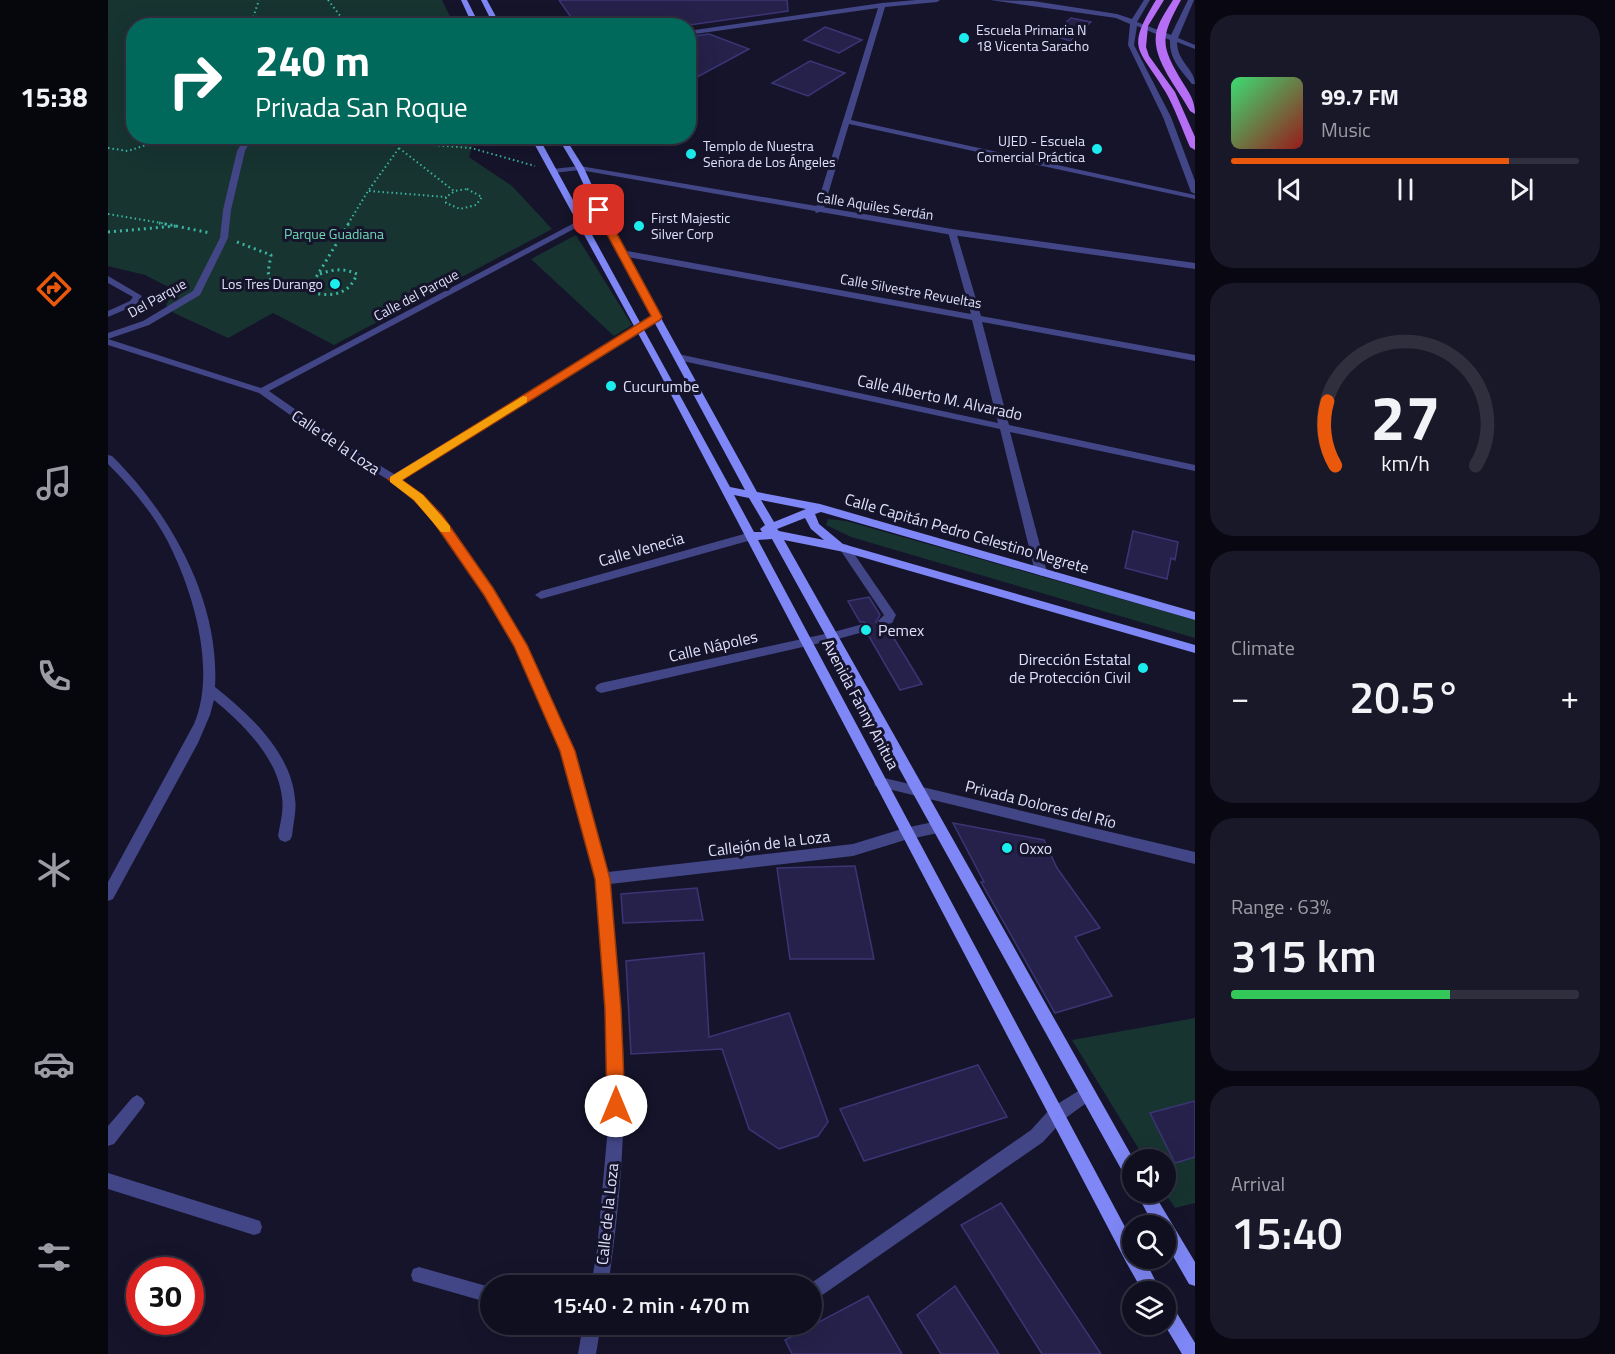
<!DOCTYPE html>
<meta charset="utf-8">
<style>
body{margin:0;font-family:"Titillium Web",sans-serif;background:#191829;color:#f1f3f6;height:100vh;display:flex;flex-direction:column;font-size:22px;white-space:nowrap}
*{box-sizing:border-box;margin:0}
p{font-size:20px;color:#9c9ca5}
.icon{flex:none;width:33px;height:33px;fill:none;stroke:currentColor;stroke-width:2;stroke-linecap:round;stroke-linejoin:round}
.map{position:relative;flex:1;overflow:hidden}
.details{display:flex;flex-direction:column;gap:15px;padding:15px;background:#090812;width:420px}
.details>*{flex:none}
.top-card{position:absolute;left:18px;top:18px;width:570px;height:126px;border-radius:24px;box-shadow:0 6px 24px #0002,0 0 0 2px #302f3e;background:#00695c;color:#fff;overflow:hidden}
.buttons{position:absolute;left:1014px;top:1149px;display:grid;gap:12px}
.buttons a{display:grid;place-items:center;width:54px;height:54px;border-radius:50%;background:#100f20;box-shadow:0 6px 24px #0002,0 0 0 2px #302f3e;font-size:30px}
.speed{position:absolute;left:18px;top:1257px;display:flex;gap:12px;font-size:30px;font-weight:700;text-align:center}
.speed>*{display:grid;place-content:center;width:78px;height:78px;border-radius:50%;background:#100f20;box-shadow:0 6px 24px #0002,0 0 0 2px #302f3e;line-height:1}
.speed .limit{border:9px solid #d22;background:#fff;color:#111}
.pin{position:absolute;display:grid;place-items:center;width:51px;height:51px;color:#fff;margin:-26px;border-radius:12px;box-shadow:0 3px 9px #0006}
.me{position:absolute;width:66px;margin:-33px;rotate:0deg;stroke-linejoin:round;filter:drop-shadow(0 0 4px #0008)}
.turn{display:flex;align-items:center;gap:21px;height:126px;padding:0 30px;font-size:27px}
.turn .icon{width:78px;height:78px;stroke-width:2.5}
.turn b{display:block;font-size:42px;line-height:51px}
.big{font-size:45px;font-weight:600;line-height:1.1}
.details .tile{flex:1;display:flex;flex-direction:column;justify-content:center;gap:9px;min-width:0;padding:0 21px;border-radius:24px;background:#191829}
.details .dial{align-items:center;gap:0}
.dial svg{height:156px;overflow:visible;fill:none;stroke:#302f3e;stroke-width:7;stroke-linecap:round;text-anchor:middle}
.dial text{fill:#f1f3f6;stroke:none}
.song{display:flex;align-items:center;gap:18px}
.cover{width:72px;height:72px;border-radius:9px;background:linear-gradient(135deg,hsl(140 70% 55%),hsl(0 70% 35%))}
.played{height:6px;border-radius:3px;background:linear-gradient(90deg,#ea580c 80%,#302f3e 80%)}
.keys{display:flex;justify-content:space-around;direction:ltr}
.heat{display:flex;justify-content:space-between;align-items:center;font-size:33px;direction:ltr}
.charge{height:9px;border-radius:4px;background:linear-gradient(90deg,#34c759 63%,#302f3e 0)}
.trip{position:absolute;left:372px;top:1275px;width:342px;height:60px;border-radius:30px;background:#100f20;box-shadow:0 6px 24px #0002,0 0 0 2px #302f3e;font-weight:600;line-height:60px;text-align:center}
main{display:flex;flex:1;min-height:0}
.menu{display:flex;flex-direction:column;width:108px;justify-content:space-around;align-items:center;background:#06060d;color:#9c9ca5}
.menu .icon{width:42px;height:42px}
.menu .selected{color:#ea580c}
.menu b{font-size:27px;color:#f1f3f6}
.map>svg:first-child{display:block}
.green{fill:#173431}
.building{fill:#25214a;stroke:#3b3575;stroke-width:1.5}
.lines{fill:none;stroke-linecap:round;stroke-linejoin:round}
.path-far1{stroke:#3bb5a2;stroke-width:2;stroke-dasharray:1.5 3;stroke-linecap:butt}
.path{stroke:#3bb5a2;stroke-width:3;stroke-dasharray:2 4;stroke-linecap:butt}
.service{fill:#424686;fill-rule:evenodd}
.minor{fill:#424686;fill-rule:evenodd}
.tertiary{fill:#424686;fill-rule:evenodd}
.secondary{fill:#7e87f5;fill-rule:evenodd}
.primary{fill:#b66ff4;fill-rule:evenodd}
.route{fill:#ea580c;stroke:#983908;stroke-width:1.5}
.slow{fill:#f59e0b}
.poi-dot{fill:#1bedee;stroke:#15142b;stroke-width:2}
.labels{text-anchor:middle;stroke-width:6;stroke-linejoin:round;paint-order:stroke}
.far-poi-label{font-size:14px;fill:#e0e0fd;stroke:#15142b;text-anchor:start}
.far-street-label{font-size:14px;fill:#e0e0fd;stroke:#15142b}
.far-park-label{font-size:14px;fill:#70d9b4;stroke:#15142b}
.poi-label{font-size:16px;fill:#e0e0fd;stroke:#15142b;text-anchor:start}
.street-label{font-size:16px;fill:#e0e0fd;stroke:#15142b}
</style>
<main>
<nav class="menu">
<b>15:38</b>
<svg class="icon selected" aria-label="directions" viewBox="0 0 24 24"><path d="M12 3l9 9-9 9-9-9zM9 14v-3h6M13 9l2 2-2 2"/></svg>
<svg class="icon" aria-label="music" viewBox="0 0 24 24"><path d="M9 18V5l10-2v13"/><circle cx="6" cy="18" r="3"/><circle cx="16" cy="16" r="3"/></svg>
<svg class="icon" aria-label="phone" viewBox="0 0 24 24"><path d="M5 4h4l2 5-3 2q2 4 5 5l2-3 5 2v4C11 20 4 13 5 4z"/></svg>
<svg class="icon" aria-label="climate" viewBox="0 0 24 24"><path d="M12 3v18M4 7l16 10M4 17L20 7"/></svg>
<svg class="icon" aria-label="car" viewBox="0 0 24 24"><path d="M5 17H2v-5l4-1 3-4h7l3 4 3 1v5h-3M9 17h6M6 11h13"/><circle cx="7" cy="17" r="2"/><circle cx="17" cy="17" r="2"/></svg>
<svg class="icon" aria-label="filters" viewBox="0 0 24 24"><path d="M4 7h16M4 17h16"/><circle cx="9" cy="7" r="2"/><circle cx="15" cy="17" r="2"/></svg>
</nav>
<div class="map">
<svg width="1087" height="1354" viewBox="0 0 1087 1354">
<rect width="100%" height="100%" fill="#15142b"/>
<g class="green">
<polygon points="0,0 334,0 346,25 26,26 26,136 367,137 361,157 404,186 444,229 226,345 165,313 120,338 66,313 58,305 66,290 37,275 0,266"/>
<polygon points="468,235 524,325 506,336 423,259"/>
<polygon points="720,519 738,521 1087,620 1087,638 743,537 718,525"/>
<polygon points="1087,1018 1087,1101 1042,1114 1067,1163 1087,1157 1087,1203 1067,1208 1057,1193 1058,1160 1037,1159 964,1040"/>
</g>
<g class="building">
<polygon points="451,0 679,0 680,11 574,26 526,26 523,22 508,24 504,18 467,23"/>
<polygon points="963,18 983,22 962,41 944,35"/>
<polygon points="717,27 754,40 731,53 696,40"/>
<polygon points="601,34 641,49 580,82 580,37"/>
<polygon points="702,61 737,73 700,96 664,83"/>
<polygon points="1025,531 1070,542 1067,560 1063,558 1059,579 1017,568"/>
<polygon points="761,597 772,615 768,622 771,626 779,627 814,684 792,690 759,633 763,628 756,622 752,622 740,601"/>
<polygon points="845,823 936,840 949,868 992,928 967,937 1004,996 947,1013 873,882 876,882"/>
<polygon points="747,866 766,959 682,959 669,868"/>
<polygon points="589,888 595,920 515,923 513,894"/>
<polygon points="596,953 601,1037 681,1013 720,1122 710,1136 671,1149 641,1129 614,1049 523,1054 518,961"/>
<polygon points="870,1065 899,1117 756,1161 732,1109"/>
<polygon points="1087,1101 1087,1157 1067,1163 1042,1113"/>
<polygon points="893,1203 993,1354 934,1354 853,1225"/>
<polygon points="847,1286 891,1354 833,1354 809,1315"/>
<polygon points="760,1296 794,1354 684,1354 677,1340"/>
</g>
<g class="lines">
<g class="path-far1">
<polyline points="220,0 240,26"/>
<polyline points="147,26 145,18 151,0"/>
<polyline points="209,136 363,148 427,166"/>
<polyline points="327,136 334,146"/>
<polyline points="0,148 20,151 65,136"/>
<polyline points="291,148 346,191"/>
<polygon points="359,189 374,197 368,205 352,209 338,203 338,197 347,191"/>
<polyline points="261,191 338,197"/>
<polyline points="0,214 59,224"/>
<polyline points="240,224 260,191 294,144"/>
</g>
<g class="path">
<polyline points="68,226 102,233"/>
<polyline points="0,232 68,226 51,223"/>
<polyline points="129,242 163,255 160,272 164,284 175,287 204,284"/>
<path d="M 212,274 C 225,269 236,268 249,274 C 241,294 226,297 206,293 L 204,284 L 241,223"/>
</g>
<g class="service">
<polygon points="138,136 145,136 137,151 123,210 120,238 92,295 41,325 0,339 0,333 35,321 85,291 112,238 115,210 129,151"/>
<polygon points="0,276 34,296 28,305 0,317 0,311 22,301 25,297 0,283"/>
<polygon points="736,544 740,545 786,612 788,615 784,623 776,625 772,624 770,621 776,615 731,548"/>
<polygon points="755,624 761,628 759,631 726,640 720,636 722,633"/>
</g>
<g class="minor">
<polygon points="808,0 832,0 829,2 777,7 743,120 1087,195 1087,199 741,124 715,211 708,213 707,211 770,8 580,35 580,31 774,3"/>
<path d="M 882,0 L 925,1 L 1009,14 L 1024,19 L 1036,0 L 1042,0 L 1029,22 L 1063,35 L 1080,0 L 1086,0 L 1070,38 L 1087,45 L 1087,49 L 1069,42 C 1069,62 1087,69 1087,84 L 1084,84 C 1073,70 1061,59 1062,40 L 1029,26 L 1026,45 L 1063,117 L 1087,181 L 1087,194 L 1083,192 L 1055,117 L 1020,45 L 1022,24 L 1008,18 Z"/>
<path d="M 472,220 L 479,222 L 161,391 L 244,449 L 286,474 L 546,315 L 552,315 L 552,319 L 293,479 L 314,495 L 334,515 L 368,563 L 419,645 L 466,751 L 500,872 L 745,844 L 797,828 L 830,821 L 835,823 L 837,827 L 835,831 L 830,833 L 797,840 L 745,856 L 502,884 C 507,945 514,1006 516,1067 C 517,1139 511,1214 500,1286 L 483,1286 L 489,1250 L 500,1126 L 500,1065 L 488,879 L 454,751 L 408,646 L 360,569 L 326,521 L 306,501 L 282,481 L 236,453 L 151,393 L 0,345 L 0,339 L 153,388 Z"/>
<polygon points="844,229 848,232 873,316 1087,355 1087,361 874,322 901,425 1087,465 1087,471 902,432 939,572 933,576 927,572 892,429 570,360 565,357 570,354 890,423 864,320 514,256 510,253 514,250 863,314 840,232"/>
<path d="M 0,455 L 4,456 C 63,514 112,601 107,687 C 141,714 183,752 187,799 C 189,810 185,824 184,836 L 182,840 L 177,842 L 172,840 L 170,836 C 172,824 176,810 174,798 C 170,758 135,724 106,700 L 102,715 L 90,743 L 5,899 L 0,901 L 0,882 L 86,724 C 109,670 85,590 59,540 C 44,512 22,486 0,464 Z"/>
<polygon points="643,532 647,533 648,536 647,539 433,599 427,595 433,591"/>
<polygon points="726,632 730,633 732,636 730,639 493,693 489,691 487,688 489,685 493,683"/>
<polygon points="772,777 1087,852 1087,864 772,787 767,786 766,782 767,778"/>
<polygon points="980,1085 985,1088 988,1093 985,1098 955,1120 935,1142 710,1298 704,1300 704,1286 699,1286 923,1130 943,1108"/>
<polygon points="29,1095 34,1098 37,1103 34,1108 6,1144 0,1146 0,1126 24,1098"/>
<polygon points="0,1173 146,1219 152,1221 154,1227 152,1233 146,1235 0,1189"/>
<polygon points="311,1267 382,1287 382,1303 305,1281 303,1275 305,1269"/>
<polygon points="475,1324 493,1324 488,1354 470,1354"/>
</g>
<polygon class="tertiary" points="472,166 844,229 1087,263 1087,269 844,235 472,170 445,173 441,171 445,169"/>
<g class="secondary">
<polygon points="353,0 359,0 372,26 365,26"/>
<polygon points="373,0 379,0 393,26 386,26"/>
<path d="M 422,136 L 430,136 L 622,487 L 637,490 L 497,231 L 468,168 L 449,136 L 456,136 L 476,168 L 505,231 L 649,492 L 712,504 L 1087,612 L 1087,620 L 713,512 L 707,514 L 711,524 L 735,544 L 1087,645 L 1087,653 L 736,552 L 676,540 L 1026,1160 L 1024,1180 L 1018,1178 L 664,539 L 650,540 L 1024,1240 L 1024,1258 L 1036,1258 L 1053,1292 L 1035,1292 L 1018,1262 L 549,368 ZM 626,495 L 641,498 L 657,525 L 652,529 L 654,532 L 646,532 ZM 653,500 L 698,509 L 666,522 ZM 697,518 L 703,529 L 716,540 L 671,531 L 669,529 Z"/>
<polygon points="1028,1192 1045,1192 1087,1262 1087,1286 1081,1284 1058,1244 1058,1226 1046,1226"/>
<polygon points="1058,1302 1064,1305 1087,1343 1087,1354 1074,1354 1056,1324"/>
</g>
<g class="primary">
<path d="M 1048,0 L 1056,0 L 1040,26 L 1038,47 L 1041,56 L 1067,92 L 1087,137 L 1087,150 L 1082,147 C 1074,129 1067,108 1057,91 C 1031,47 1017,51 1048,0 Z"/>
<path d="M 1065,0 L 1073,0 C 1052,38 1052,45 1075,83 C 1082,94 1087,101 1087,114 L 1082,111 C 1071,90 1044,60 1048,34 C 1050,22 1059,10 1065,0 Z"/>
</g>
</g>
<polygon class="route" points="488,208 496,210 554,317 552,320 294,480 315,495 334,515 385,588 419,645 467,751 502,879 513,1009 517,1106 514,1112 508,1115 502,1112 499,1106 497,1009 487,879 452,751 406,646 376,595 325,521 306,500 280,479 543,316 486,210"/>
<polygon class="slow" points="415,396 419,397 419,402 294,480 315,495 342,526 342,532 333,532 306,500 282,482 282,477"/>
<g class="poi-dot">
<circle cx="856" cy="38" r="6"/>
<circle cx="989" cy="149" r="6"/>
<circle cx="583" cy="154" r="6"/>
<circle cx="531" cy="226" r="6"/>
<circle cx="227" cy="284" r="6"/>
<circle cx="503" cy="386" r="6"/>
<circle cx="758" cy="630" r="6"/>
<circle cx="1035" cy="668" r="6"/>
<circle cx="899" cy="848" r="6"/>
</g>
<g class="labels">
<g class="far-poi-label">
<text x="868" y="35">Escuela Primaria N<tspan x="868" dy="16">18 Vicenta Saracho</tspan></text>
<text x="977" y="146" text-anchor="end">UJED - Escuela<tspan x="977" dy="16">Comercial Práctica</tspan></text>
<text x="595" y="151">Templo de Nuestra<tspan x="595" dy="16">Señora de Los Ángeles</tspan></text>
<text x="543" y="223">First Majestic<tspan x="543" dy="16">Silver Corp</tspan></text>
<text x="215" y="289" text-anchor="end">Los Tres Durango</text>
</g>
<g class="far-street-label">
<text transform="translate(767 206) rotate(9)" y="5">Calle Aquiles Serdán</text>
<text transform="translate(803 291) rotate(10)" y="5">Calle Silvestre Revueltas</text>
<text transform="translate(308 295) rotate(-28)" y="5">Calle del Parque</text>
<text transform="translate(49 298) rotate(-29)" y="5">Del Parque</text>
</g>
<g class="far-park-label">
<text x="226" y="239">Parque Guadiana</text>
</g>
<g class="poi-label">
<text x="515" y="392">Cucurumbe</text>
<text x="770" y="636">Pemex</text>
<text x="1023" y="665" text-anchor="end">Dirección Estatal<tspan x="1023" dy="18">de Protección Civil</tspan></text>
<text x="911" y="854">Oxxo</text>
</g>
<g class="street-label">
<text transform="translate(832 397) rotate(12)" y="6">Calle Alberto M. Alvarado</text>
<text transform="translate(228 442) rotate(34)" y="6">Calle de la Loza</text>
<text transform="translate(859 533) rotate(16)" y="6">Calle Capitán Pedro Celestino Negrete</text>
<text transform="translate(533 549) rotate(-16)" y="6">Calle Venecia</text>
<text transform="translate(605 646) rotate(-13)" y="6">Calle Nápoles</text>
<text transform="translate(753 704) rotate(62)" y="6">Avenida Fanny Anitua</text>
<text transform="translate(933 804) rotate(14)" y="6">Privada Dolores del Río</text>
<text transform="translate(661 843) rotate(-7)" y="6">Callejón de la Loza</text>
<text transform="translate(499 1214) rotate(-84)" y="6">Calle de la Loza</text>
</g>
</g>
</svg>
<div class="buttons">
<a><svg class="icon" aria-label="sound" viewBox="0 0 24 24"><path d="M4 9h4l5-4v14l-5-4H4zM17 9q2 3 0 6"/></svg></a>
<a><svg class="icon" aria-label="search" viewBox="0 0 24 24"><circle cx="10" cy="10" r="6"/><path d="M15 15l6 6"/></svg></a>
<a><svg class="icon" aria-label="layers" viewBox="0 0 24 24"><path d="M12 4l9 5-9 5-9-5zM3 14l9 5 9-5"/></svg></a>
</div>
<div class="speed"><div class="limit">30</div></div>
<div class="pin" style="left:491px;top:210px;background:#d93025"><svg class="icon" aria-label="arrive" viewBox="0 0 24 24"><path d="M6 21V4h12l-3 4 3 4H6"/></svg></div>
<svg class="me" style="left:508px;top:1106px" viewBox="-20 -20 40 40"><circle r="19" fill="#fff"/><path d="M0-13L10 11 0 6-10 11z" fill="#ea580c"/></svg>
<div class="trip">15:40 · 2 min · 470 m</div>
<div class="top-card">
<div class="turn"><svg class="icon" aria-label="right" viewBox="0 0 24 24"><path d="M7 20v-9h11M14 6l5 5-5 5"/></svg><div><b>240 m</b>Privada San Roque</div></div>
</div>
</div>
<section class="details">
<div class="tile">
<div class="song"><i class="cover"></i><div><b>99.7 FM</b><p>Music</p></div></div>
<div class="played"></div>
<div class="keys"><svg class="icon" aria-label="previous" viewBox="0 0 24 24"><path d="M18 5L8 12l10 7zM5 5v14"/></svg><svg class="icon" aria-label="pause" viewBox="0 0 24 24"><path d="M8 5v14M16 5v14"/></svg><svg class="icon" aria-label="next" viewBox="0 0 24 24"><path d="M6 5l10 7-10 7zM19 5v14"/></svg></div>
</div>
<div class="tile dial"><svg viewBox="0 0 100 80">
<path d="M14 69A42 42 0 1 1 86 69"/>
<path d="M14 69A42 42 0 0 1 10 36" stroke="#ea580c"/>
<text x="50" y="56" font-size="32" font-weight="700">27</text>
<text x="50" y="72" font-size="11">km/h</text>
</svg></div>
<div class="tile"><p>Climate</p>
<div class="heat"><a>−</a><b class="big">20.5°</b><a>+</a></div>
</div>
<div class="tile"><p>Range · 63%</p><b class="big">315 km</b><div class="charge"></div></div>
<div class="tile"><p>Arrival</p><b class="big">15:40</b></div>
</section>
</main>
